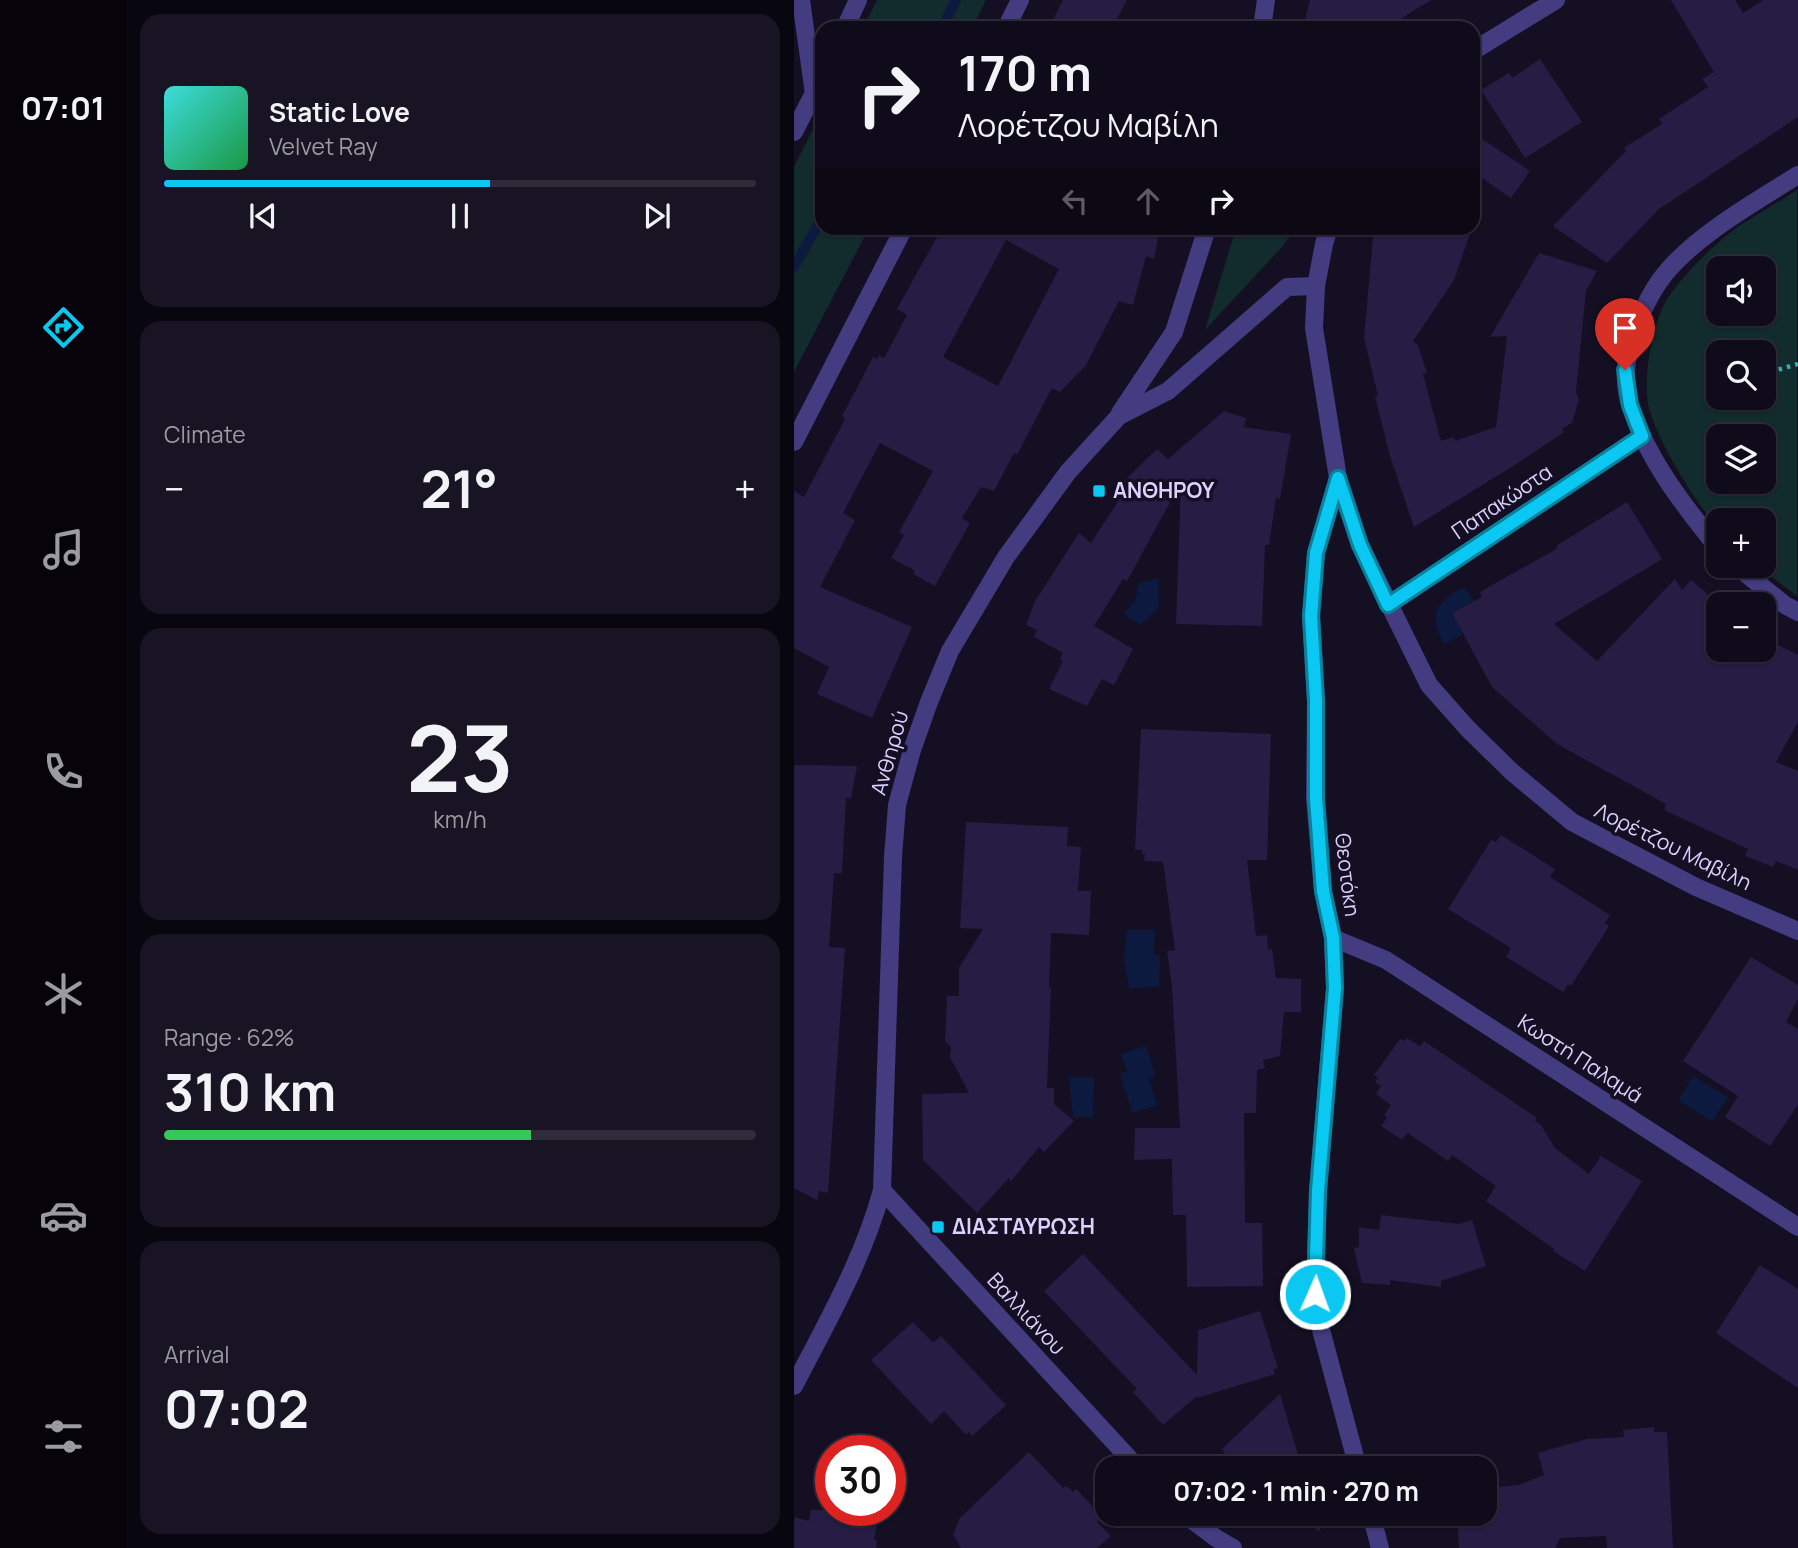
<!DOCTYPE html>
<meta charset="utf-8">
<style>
body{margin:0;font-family:Manrope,sans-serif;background:#181423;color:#f1f3f6;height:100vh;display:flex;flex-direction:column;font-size:26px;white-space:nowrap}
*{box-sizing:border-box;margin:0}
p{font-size:23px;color:#9b9ba2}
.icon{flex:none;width:38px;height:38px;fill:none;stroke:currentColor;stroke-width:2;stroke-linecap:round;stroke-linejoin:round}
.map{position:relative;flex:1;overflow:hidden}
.side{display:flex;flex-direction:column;gap:14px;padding:14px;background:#08060e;width:668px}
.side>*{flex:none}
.top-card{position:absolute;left:21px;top:21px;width:665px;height:214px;border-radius:21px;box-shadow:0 2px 5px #0004,0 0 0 2px #2f2b39;background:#0f0b1a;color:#f1f3f6;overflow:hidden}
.buttons{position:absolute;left:912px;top:256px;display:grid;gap:14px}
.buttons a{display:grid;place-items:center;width:70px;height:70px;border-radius:14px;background:#0f0b1a;box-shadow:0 2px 5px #0004,0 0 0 2px #2f2b39;font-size:35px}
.speed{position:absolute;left:21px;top:1435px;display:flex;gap:14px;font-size:35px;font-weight:700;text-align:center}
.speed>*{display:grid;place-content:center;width:91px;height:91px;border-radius:50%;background:#0f0b1a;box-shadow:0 2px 5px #0004,0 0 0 2px #2f2b39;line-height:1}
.speed .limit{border:10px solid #d22;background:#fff;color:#111}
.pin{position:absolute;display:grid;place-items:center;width:60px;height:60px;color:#fff;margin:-72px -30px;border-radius:50% 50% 50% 0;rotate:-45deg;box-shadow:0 0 7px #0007}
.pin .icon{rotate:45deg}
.me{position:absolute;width:77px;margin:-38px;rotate:2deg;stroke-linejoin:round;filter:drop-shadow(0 0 5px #0008)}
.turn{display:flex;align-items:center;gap:24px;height:147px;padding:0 28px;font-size:32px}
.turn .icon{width:91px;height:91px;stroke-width:2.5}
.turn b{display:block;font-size:49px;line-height:60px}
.lanes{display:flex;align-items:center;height:66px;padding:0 28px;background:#0003;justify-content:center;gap:35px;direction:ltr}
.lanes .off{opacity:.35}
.big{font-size:52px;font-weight:700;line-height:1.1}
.side .card{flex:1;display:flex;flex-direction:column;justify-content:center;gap:10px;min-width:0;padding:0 24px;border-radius:21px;background:#181423}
.side .dial{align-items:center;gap:0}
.dial b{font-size:91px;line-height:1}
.song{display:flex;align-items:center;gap:21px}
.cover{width:84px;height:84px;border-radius:10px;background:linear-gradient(135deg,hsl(180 70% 55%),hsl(140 70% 35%))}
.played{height:7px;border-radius:4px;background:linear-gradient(90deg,#0ac8f2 55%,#2f2b39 55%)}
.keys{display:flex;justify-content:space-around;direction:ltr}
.heat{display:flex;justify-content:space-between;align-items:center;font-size:38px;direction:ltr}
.charge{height:10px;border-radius:5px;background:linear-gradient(90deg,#34c759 62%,#2f2b39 0)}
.trip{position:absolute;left:301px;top:1456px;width:402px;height:70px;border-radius:21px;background:#0f0b1a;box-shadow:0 2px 5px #0004,0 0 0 2px #2f2b39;font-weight:700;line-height:70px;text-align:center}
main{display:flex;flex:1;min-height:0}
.tabs{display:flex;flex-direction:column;width:126px;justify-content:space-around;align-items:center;background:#06040a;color:#9b9ba2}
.tabs .icon{width:49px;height:49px}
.tabs .selected{color:#0ac8f2}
.tabs b{font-size:32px;color:#f1f3f6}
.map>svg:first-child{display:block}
.green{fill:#122b2c;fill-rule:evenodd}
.water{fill:#0c1a3f}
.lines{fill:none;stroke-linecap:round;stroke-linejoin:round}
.stream{stroke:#0c1a3f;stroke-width:10}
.building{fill:#271c43;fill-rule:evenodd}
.path{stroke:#34aeb0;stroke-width:4.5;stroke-dasharray:3.5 5;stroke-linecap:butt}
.minor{stroke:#443c80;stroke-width:18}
.route-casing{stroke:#06829d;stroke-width:18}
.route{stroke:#0ac8f2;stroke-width:12}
.poi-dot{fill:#0ac8f2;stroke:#140f23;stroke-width:2.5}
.labels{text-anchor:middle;stroke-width:7;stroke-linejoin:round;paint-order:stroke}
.poi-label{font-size:21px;font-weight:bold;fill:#dbd2fd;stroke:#140f23;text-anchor:start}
.street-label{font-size:21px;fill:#dbd2fd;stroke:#140f23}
</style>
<main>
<nav class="tabs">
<b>07:01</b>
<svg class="icon selected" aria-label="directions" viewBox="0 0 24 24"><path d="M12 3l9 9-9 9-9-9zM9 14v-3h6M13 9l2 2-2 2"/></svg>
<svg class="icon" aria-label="music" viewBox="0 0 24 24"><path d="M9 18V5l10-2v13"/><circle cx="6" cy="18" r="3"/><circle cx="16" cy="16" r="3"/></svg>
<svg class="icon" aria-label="phone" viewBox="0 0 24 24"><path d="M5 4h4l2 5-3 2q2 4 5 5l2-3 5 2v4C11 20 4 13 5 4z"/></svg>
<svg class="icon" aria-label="climate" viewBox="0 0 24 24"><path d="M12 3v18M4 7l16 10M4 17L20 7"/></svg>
<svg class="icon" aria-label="car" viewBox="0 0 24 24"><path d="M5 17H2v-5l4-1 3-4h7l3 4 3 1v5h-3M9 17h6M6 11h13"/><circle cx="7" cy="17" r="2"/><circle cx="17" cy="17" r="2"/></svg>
<svg class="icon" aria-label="filters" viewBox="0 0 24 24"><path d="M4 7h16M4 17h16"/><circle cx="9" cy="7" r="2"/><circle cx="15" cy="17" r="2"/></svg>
</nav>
<section class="side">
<div class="card">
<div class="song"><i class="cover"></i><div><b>Static Love</b><p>Velvet Ray</p></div></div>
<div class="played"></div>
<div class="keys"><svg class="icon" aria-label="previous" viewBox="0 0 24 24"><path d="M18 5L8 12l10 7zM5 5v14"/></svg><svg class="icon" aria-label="pause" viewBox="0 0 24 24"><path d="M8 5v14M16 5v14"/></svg><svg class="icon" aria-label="next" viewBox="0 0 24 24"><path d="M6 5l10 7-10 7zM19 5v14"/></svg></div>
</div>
<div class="card"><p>Climate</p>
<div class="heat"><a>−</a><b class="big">21°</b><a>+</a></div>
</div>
<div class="card dial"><b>23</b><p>km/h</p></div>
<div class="card"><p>Range · 62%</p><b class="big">310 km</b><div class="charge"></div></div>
<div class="card"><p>Arrival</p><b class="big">07:02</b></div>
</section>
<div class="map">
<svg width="1004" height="1548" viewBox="0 0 1004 1548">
<rect width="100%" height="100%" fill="#140f23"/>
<g class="green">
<polygon points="83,0 192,0 178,28 69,28"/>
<polygon points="28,111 28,228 75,228 0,372 0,167"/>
<path d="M 1003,190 L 1003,596 L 962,565 L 970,565 L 970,520 L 924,520 L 924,529 C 901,501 864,443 855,408 C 848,381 858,323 873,299 C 888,277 907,258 927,240 C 949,221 979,206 1003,190 ZM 924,268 L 970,268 L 970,313 L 924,313 ZM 924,352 L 970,352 L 970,397 L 924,397 ZM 924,436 L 970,436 L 970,481 L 924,481 Z"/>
<polygon points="442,228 502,228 488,247 411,330"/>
</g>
<g class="water">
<polygon points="364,578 365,607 347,625 329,613 341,602 345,583"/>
<path d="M 670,587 L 680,601 L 658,613 L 669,634 L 650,644 C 634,614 642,602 670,587 Z"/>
<polygon points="333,930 361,930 360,955 366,955 365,987 335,988 330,959"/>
<polygon points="352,1046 361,1076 355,1078 363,1105 338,1113 326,1074 333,1071 327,1054"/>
<polygon points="899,1076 934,1097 918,1121 884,1100"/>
<polygon points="275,1077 300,1077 299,1117 279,1117"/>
</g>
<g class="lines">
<g class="stream">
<polyline points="148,28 162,0"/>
<polyline points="0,267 28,218"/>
</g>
</g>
<g class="building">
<polygon points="269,0 333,0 318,28 255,28"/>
<polygon points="516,0 637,0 592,28 509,28"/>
<polygon points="877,0 941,0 949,13 969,0 1004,0 1004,117 865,209 813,263 759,226 832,151 830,148 868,124 865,119 914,87 908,79 920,72"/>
<polygon points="746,59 788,122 731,158 687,90 715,73 718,78"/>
<polygon points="679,133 736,171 717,198 679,172"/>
<path d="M 148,228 L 366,228 L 360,259 L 352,256 L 339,305 L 325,301 L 292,365 L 266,392 L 258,388 L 223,455 L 220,453 L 200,491 L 187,487 L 168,518 L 176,523 L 141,586 L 119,574 L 121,571 L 97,558 L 110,535 L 105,532 L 139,471 L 86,443 L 49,513 L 61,520 L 26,587 L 118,627 L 78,718 L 23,694 L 35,667 L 0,648 L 0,491 L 10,497 L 50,421 L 51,418 L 48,416 L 79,357 L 83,359 L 85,355 L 90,358 L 113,315 L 103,309 ZM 212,240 L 265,269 L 204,386 L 149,357 Z"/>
<polygon points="584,228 678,228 660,280 619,341 624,345 633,373 629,374 647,441 660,437 661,441 702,427 713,336 696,337 745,253 803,271 792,291 782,392 785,400 778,423 768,429 770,432 724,463 620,527 596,456 581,397 584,396 570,338 579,237"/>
<polygon points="430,411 452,418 450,427 497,434 486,499 482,498 475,545 471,545 468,626 382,624 387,482 333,581 329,579 300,626 339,649 320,685 308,679 293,706 255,689 269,661 266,659 269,653 240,637 243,630 232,625 241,601 285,533 297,543 334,486 330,481 363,449 374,459"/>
<polygon points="833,502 868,559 760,624 803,661 881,579 888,590 897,580 925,604 924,649 970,649 970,638 1004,655 1004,722 982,762 1004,771 1004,870 982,861 979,867 951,856 954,849 870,810 872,804 763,744 698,687 658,613 688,597 686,592 764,548 762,546"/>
<polygon points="347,729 477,734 473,860 453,860 462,936 473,935 474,950 478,949 482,978 507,979 507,1012 490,1012 486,1056 469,1060 471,1068 463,1070 462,1113 450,1113 451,1223 468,1223 469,1286 393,1287 392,1215 379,1215 378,1159 340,1160 341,1128 386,1128 378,986 373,951 381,950 369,862 350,861 351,854 348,854 348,850 341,850"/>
<polygon points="0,765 63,766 57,798 52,798 48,873 40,873 35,947 51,948 34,1193 25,1191 23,1200 0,1188"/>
<polygon points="172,822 274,827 273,846 287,847 284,891 297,891 295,935 257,933 255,987 257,987 253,1088 260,1088 260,1104 280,1121 250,1152 245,1147 217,1181 215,1178 183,1213 129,1160 128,1094 175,1093 156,1057 157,1047 151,1042 153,996 165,996 165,968 189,929 166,928"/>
<polygon points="707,835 761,869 756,877 816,915 811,923 815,926 777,986 774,984 769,992 712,957 717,948 654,909 697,840 702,842"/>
<polygon points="957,957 1004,985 1004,999 992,1022 1004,1029 1004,1105 976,1146 931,1117 944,1096 889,1061"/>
<polygon points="613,1038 626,1046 630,1041 743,1118 741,1121 747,1125 761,1148 795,1174 807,1156 848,1181 791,1271 759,1251 760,1249 692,1201 702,1186 658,1155 654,1161 614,1133 608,1140 587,1126 593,1118 590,1115 597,1105 582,1094 587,1086 581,1082 584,1078 580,1075 606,1039 611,1041"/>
<polygon points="587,1215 665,1224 678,1220 692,1266 647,1281 647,1287 596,1280 596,1285 568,1283 560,1248 565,1247 565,1227 585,1230"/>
<polygon points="289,1254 403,1375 404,1330 466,1311 484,1368 479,1369 481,1374 403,1398 403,1396 369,1425 339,1392 343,1389 250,1291"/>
<polygon points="966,1265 1004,1289 1004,1388 922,1333"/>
<polygon points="119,1322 139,1343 147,1336 212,1405 178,1436 175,1432 172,1435 150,1411 137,1424 77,1360"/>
<polygon points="486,1394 508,1468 415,1468 431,1453 428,1449"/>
<polygon points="860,1427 860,1432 873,1432 879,1548 813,1548 812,1536 766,1538 761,1548 665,1548 663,1514 691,1514 691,1488 725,1485 750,1475 744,1453 793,1439 830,1437 829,1430"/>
<polygon points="235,1452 269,1488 273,1486 279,1492 282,1489 309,1517 303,1522 317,1536 303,1548 167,1548 159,1534 166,1518"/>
<polygon points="17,1510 86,1510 80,1539 83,1540 82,1548 0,1548 0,1517 15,1521"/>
<polygon points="493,1514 521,1514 527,1532"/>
</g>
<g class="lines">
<polyline class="path" points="970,378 983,370 1004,364"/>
<g class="minor">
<polyline points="7,0 20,94"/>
<polyline points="51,28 64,0"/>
<polyline points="212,28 226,0"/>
<polyline points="468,28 472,0"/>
<polyline points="679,51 762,0"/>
<polyline points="0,132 25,83"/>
<polyline points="535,228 530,244 522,286 520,328 544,478 522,553 517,616 522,701 521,798 529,891 539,938 541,988 524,1191 521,1294 526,1326 564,1468"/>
<polyline points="326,413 380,332 413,228"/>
<polyline points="0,442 110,228"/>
<polyline points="544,478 566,545 635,685 674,729 718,772 778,822 902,887 1004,931"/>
<path d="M 924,548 C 890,506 854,460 837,408 C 828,382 832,354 841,330 C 849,308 859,287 875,269 C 907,233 962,201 1004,175"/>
<polyline points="941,565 991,605 1004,612"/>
<polyline points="594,605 848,436"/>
<polyline points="539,938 592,960 1004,1227"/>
<polyline points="88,1190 344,1468"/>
<path d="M 0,1386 C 33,1322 69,1260 88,1190 L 99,857 L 103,805 L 118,750 L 135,702 L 156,651 L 212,557 L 274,472 L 325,416 L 374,391 L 493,287 L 522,286"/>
<polyline points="390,1514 422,1538 439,1548"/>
<polyline points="577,1514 586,1548"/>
</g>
</g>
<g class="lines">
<g class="route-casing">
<polyline id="route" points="521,1294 524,1191 541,988 539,938 529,891 522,798 522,701 517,616 522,553 544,478 566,545 594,605 848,436 836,405 831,370"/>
</g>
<use href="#route" class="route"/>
</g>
<g class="poi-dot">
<rect x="298" y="484" width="14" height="14" rx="3.5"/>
<rect x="137" y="1220" width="14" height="14" rx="3.5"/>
</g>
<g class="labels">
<g class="poi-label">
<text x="319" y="498">ΑΝΘΗΡΟΥ</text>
<text x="158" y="1234">ΔΙΑΣΤΑΥΡΩΣΗ</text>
</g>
<g class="street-label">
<text transform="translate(708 502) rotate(-34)" y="7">Παπακώστα</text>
<text transform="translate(96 753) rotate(-74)" y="7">Ανθηρού</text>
<text transform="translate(879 847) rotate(26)" y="7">Λορέτζου Μαβίλη</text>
<text transform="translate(553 875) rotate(83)" y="7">Θεοτόκη</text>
<text transform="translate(786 1059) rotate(33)" y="7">Κωστή Παλαμά</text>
<text transform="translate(232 1314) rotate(47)" y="7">Βαλλιάνου</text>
</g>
</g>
</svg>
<div class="buttons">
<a><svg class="icon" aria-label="sound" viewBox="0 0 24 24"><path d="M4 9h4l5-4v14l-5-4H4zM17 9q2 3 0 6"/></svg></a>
<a><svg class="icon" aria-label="search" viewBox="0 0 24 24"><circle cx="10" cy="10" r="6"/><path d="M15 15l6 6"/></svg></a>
<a><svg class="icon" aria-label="layers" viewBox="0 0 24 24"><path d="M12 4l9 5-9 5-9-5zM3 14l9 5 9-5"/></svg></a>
<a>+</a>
<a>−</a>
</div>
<div class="speed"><div class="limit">30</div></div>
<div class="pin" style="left:831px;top:370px;background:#d93025"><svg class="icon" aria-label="arrive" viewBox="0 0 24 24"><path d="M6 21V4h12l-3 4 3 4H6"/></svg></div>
<svg class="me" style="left:521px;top:1294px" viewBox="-20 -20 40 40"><circle r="17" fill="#0ac8f2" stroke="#fff" stroke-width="3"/><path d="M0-11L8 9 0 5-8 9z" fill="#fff"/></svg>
<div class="trip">07:02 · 1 min · 270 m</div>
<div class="top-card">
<div class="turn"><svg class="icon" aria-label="right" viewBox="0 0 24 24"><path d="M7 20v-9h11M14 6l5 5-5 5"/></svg><div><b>170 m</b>Λορέτζου Μαβίλη</div></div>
<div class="lanes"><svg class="icon off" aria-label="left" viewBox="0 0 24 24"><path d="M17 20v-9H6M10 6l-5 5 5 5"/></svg><svg class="icon off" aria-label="ahead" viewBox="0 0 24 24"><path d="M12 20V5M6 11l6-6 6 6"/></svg><svg class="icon" aria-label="right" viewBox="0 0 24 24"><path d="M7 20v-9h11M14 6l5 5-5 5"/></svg></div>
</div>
</div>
</main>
